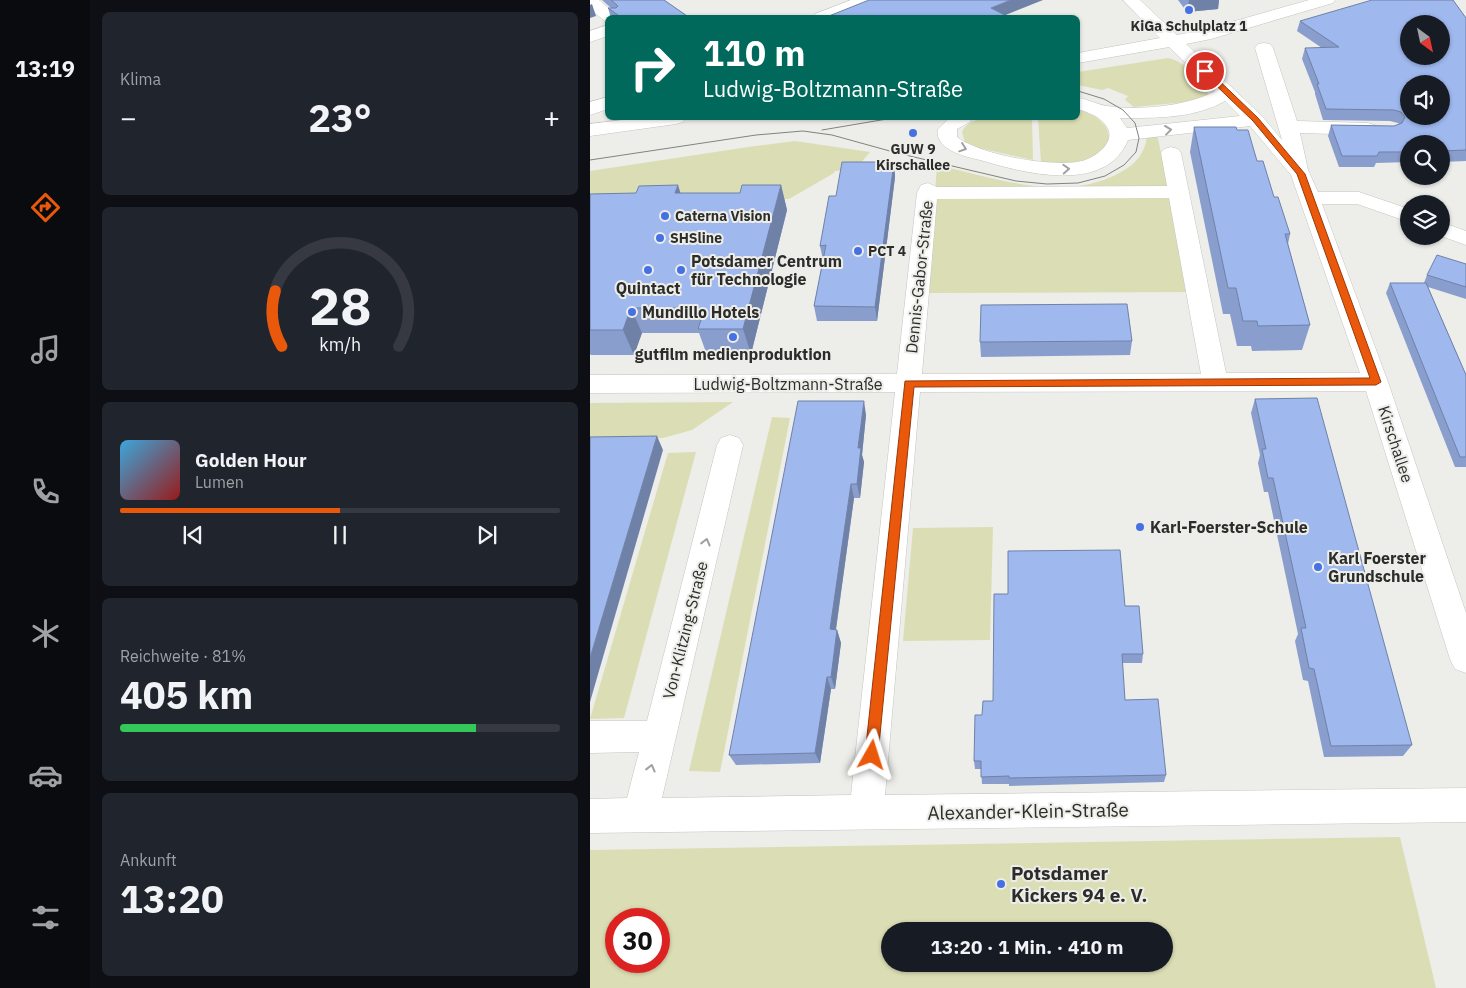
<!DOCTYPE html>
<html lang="de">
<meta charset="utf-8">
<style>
body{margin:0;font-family:"IBM Plex Sans",sans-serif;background:#20242c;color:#f1f3f6;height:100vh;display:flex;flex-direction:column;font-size:19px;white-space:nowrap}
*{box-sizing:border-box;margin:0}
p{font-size:16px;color:#9ea1a6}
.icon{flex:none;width:28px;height:28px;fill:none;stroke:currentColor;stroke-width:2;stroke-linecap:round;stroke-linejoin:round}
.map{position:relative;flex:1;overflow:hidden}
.sheet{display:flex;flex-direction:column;gap:12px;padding:12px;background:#0d0f14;width:500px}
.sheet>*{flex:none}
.guide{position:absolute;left:15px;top:15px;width:475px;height:105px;border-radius:8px;box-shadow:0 1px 4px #0004;background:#00695c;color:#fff;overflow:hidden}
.needle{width:32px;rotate:147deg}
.buttons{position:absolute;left:810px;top:15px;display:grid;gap:10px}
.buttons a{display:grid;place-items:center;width:50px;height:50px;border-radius:50%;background:#171b24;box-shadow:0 1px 4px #0004;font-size:25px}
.speed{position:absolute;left:15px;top:908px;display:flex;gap:10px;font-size:25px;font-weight:700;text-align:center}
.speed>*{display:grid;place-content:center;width:65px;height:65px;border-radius:50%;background:#171b24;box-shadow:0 1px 4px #0004;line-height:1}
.speed .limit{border:8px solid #d22;background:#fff;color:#111}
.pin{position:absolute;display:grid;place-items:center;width:42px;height:42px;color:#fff;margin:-21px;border:2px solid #fff;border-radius:50%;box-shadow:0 1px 5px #0007}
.me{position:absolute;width:55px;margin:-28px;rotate:6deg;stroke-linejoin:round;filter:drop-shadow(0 0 4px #0008)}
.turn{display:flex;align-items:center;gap:18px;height:105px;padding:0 15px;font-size:22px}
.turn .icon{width:65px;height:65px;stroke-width:2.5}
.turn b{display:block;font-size:35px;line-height:42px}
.big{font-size:38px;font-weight:800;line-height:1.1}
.sheet .widget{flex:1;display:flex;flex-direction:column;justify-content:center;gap:8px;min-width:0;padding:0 18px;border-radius:8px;background:#20242c}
.sheet .dial{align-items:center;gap:0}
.dial svg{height:130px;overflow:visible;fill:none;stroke:#363941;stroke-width:7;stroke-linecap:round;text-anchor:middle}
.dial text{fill:#f1f3f6;stroke:none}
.song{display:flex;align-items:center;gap:15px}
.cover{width:60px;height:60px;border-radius:8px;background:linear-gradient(135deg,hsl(200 70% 55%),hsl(0 70% 35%))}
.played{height:5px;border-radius:2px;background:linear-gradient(90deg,#ea580c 50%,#363941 50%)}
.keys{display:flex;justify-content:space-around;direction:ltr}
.heat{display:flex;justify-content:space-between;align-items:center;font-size:28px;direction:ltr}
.charge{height:8px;border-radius:4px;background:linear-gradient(90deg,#34c759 81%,#363941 0)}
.trip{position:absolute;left:291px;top:922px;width:292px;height:50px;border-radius:25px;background:#171b24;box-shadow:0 1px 4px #0004;font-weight:800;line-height:50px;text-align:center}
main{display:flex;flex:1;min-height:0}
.tabs{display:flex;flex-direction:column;width:90px;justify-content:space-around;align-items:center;background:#090b0e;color:#9ea1a6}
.tabs .icon{width:35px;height:35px}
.tabs .active{color:#ea580c}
.tabs b{font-size:22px;color:#f1f3f6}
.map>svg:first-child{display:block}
.green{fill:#dbdeb4;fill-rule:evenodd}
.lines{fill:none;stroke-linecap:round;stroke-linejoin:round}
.minor-casing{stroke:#c4c5c0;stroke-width:1}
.minor{fill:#fff;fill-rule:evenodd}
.tram{stroke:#82827f;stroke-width:1}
.wall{fill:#899ecd}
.shaded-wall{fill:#6f81a7}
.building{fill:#9fb8ee;stroke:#6f81a7;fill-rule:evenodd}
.oneway{stroke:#a0a09f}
.route{fill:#ea580c;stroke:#983908}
.poi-dot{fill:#4671e3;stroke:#edede9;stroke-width:2}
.labels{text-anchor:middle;stroke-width:4;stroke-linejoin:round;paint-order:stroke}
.far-poi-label{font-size:14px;font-weight:bold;fill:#2c2c2a;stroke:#edede9;text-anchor:start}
.poi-label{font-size:16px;font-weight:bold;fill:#2c2c2a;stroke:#edede9;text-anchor:start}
.street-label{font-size:16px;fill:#2c2c2a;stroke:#edede9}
.near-street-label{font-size:19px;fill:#2c2c2a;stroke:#edede9}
.near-poi-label{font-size:19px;font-weight:bold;fill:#2c2c2a;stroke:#edede9;text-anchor:start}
</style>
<main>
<nav class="tabs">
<b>13:19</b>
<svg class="icon active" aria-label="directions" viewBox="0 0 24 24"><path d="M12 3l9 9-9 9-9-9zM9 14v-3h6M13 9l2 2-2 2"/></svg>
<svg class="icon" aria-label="music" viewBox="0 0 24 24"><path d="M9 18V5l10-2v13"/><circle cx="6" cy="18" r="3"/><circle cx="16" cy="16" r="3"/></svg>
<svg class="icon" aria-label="phone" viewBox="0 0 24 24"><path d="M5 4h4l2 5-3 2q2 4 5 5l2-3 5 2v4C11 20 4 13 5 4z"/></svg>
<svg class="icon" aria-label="climate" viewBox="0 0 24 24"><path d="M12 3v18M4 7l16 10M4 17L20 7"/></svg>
<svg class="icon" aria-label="car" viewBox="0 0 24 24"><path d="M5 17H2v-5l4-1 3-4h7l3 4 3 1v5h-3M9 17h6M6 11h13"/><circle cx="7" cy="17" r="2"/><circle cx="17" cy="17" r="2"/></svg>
<svg class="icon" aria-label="filters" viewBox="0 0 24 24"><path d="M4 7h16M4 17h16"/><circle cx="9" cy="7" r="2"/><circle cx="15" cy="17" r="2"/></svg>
</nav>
<section class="sheet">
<div class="widget"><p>Klima</p>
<div class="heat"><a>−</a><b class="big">23°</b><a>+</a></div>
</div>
<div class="widget dial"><svg viewBox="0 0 100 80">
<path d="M14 69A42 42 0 1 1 86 69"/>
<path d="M14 69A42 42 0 0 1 10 35" stroke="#ea580c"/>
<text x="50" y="56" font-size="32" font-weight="700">28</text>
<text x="50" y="72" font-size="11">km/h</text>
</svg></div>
<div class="widget">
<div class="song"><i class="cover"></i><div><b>Golden Hour</b><p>Lumen</p></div></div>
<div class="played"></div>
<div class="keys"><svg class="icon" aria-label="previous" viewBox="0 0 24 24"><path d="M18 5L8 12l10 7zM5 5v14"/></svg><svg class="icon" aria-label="pause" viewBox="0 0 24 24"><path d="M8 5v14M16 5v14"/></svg><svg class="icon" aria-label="next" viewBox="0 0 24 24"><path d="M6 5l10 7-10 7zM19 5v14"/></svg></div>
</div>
<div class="widget"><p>Reichweite · 81%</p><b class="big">405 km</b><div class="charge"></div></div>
<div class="widget"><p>Ankunft</p><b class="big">13:20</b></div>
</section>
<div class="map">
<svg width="876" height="988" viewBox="0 0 876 988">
<rect width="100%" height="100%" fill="#edede9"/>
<g class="green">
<path d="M 578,58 C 598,63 609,78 619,95 L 596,102 L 544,107 L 535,100 L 538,96 L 518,88 L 512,90 L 488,85 L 488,72 Z"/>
<path d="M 488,109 C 521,119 534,146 494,160 C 479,165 466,163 451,162 L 448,118 L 488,118 Z"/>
<path d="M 398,118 L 442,118 L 443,160 L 389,148 L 375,142 L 372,132 C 376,122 387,119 398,118 Z"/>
<path d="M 567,134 L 601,292 L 338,293 L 347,165 C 406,178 474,204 531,172 C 546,164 555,153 557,136 Z"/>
<polygon points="205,141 280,152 265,170 245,171 244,173 199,199 0,199 0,171 165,146"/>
<polygon points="143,402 102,430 73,438 0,439 0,403"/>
<polygon points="182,417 200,418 130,772 99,771"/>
<polygon points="106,452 34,718 0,719 78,453"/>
<polygon points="403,527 400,640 313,641 323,528"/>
<path d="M 810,837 L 846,988 L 0,988 L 0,850 ZM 26,919 L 69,919 L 69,961 L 26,961 ZM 575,931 L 575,964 L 300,964 L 300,931 Z"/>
</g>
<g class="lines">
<g class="minor-casing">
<g id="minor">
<polygon points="0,0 9,0 30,18 18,18 16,22 0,9"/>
<polygon points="261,0 283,0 281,3 247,18 223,18 225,14"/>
<path d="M 533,0 L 550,0 L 587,35 L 613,30 L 719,0 L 745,0 L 743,3 L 621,39 L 596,44 L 672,116 L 692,140 L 665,48 L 668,44 L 674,43 L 680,44 L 683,48 L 707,121 L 778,123 L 785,125 L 788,129 L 785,133 L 778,135 L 710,133 L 718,170 L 728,192 L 769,192 L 819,209 L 819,222 L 767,204 L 732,204 L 798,382 L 876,613 L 876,673 L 865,669 L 860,659 L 776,391 L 330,392 L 295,795 L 876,788 L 876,822 L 0,833 L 0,799 L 37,798 L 49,752 L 0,753 L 0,721 L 57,721 L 127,445 L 131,438 L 140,435 L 149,438 L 153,445 L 72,798 L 261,795 L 305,392 L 0,393 L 0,375 L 307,374 L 327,193 L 331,185 L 338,183 L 347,187 L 577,186 L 571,153 L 574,149 L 581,147 L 588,149 L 591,153 L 636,373 L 770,373 L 701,175 L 660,126 L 538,140 C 517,193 438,174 397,162 C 384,158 368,156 357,148 C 351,144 346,137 348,129 L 359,118 L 382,118 L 380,122 L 367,129 L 367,137 C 390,155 464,168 492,161 C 507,157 530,139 514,123 C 507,115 497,112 488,109 L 488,98 C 498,99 508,105 517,106 C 547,111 599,106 625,91 L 579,47 L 488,63 L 488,53 L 570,38 ZM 635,101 L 650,116 L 537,128 L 530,118 C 564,118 604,119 635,101 ZM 579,198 L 611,374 L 332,374 L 347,199 Z"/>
<polygon points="18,25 18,36 0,42 0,31"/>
<polygon points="18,97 18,109 0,115 0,102"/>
<polygon points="49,118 95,118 93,122 86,124 0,136 0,124"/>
<polygon points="851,222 876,231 876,245 851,236"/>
</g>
</g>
<use href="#minor" class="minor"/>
<g class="tram">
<polyline points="232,130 303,118"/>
<polyline points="0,160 166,135 213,131 242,135 307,153 426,181 457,184 488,183 515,176 534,165 546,152 549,138 545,123 533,110 514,99 488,91"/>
</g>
</g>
<g class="wall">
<polygon points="12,0 74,0 100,18 21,18 18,8 21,8"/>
<polygon points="588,0 629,0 628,9 597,12"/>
<polygon points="876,18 876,161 851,162 851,144 819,144 819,162 786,163 784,167 749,167 738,136 741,125 804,126 809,124 808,123 800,121 733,120 725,94 725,92 712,59 715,48 732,48 707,31 710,21"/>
<polygon points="604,127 647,130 667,161 700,234 698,244 720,325 712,350 662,351 661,346 647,346 640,314 633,314 600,152"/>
<polygon points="304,162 305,177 287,321 227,321 224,306 233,260 230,246 246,196"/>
<polygon points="191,185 197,210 161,354 117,355 109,333 52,333 44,355 1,355 0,354 0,194 150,193"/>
<polygon points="876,264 876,299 838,287 876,375 876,467 865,467 796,293 800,283 834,283 837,275"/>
<polygon points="542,341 540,355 391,357 390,342"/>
<polygon points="665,399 822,745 813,756 734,757 718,681 713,680 705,641 708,634 678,492 674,492 668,463 670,455 661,413"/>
<polygon points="276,415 272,455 274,462 270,498 264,498 246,630 247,630 251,643 245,689 241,689 230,763 146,765 139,755"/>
<polygon points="535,606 553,654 552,663 532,663 535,700 576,775 574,782 419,786 419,784 392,784 391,769 385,769 384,761 392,715 403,701"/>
</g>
<g class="shaded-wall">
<polygon points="421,0 453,0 408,18 401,8"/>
<polygon points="599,0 629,0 628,9 597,12"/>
<polygon points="2,4 6,16 0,18 0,5"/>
<polygon points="304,162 305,177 287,321 285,307"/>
<polygon points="88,185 96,211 85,193"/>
<polygon points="191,185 197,210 161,354 153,329"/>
<polygon points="41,308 52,333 44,355 33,330"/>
<polygon points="274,401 276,415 272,455 274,462 270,498 267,484 268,448"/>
<polygon points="67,436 73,450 0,702 0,658"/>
<polygon points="261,484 264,498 244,642 240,629"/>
<polygon points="247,630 251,643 245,689 241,677"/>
<polygon points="237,677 241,689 230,763 225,753"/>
</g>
<g class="building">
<polygon points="21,0 74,0 100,18 32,18 18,8 26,8 28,6"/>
<polygon points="279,0 421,0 401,8 421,18 234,18"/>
<path d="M 782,0 L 863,0 L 876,18 L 876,150 L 851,151 L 851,144 L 819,144 L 819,152 L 789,152 L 787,156 L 752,156 L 741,125 L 804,126 L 812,123 L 815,117 L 811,112 L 804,110 L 736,109 L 727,84 L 729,84 L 715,48 L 749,47 L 710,21 ZM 819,24 L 851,24 L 851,56 L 819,56 ZM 819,84 L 851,84 L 851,116 L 819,116 Z"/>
<polygon points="604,127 646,127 647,130 658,130 667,161 673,161 684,197 688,197 700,234 695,234 720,325 668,326 667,321 653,321 646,288 638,288"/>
<polygon points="252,162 304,162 285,307 224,306 236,245 230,246 239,196 246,196"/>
<polygon points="88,185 85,193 150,193 152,185 191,185 153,329 108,329 115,308 41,308 33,330 0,330 0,194 46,193 49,186"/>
<polygon points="847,255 876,264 876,287 837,275"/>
<polygon points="800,283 836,283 876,375 876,457 870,457"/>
<polygon points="537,304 542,341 390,342 391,305"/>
<polygon points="727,398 822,745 741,746 724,669 719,668 711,628 716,628 683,478 678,478 672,449 676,449 665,399"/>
<polygon points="208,401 274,401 268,448 271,448 267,484 261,484 240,629 247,630 241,677 237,677 225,753 139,755"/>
<polygon points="67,436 0,658 0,437"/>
<polygon points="530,550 535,606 549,606 553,654 532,654 535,700 568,699 576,775 419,778 419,776 391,777 391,761 384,761 385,715 392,715 393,701 403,701 404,594 418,594 418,551"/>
</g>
<defs><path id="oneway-chevron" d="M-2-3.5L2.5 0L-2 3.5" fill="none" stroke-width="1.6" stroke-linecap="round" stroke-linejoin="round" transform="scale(1.25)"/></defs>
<g class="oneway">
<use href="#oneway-chevron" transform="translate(578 130) rotate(-7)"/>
<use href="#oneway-chevron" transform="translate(373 148) rotate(19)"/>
<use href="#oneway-chevron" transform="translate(476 169) rotate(-3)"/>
<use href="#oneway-chevron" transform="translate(116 542) rotate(-76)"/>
<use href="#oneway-chevron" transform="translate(61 768) rotate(-76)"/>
</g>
<polygon class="route" points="612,69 617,69 668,118 715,174 791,382 786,385 324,387 288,755 286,759 282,761 277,759 275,755 315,381 780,378 707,174 663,121 612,72"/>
<g class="poi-dot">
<circle cx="599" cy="10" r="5"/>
<circle cx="323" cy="133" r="5"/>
<circle cx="75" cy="216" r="5"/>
<circle cx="70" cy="238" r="5"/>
<circle cx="268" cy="251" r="5"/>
<circle cx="58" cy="270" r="5"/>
<circle cx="91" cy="270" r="5"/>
<circle cx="42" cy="312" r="5"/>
<circle cx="143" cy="337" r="5"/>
<circle cx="550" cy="527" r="5"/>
<circle cx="728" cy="567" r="5"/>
<circle cx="411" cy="884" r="5"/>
</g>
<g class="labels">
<g class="far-poi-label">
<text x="599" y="31" text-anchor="middle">KiGa Schulplatz 1</text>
<text x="323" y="154" text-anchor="middle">GUW 9<tspan x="323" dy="16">Kirschallee</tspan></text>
<text x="85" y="221">Caterna Vision</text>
<text x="80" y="243">SHSline</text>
<text x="278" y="256">PCT 4</text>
</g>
<g class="poi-label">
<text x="101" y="267">Potsdamer Centrum<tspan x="101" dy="18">für Technologie</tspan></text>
<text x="58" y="294" text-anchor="middle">Quintact</text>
<text x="52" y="318">Mundillo Hotels</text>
<text x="143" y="360" text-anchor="middle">gutfilm medienproduktion</text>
<text x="560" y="533">Karl-Foerster-Schule</text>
<text x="738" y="564">Karl Foerster<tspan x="738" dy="18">Grundschule</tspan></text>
</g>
<g class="street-label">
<text transform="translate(329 277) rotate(-84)" y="6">Dennis-Gabor-Straße</text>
<text x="198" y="390">Ludwig-Boltzmann-Straße</text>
<text transform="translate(806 444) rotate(72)" y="6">Kirschallee</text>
<text transform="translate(95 630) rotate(-76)" y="6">Von-Klitzing-Straße</text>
</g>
<g class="near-street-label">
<text transform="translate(438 811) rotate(-1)" y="7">Alexander-Klein-Straße</text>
</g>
<g class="near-poi-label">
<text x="421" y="880">Potsdamer<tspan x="421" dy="22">Kickers 94 e. V.</tspan></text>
</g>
</g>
</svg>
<div class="buttons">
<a><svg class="needle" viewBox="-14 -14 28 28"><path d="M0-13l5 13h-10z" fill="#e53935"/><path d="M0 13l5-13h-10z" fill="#9ea1a6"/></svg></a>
<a><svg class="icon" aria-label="sound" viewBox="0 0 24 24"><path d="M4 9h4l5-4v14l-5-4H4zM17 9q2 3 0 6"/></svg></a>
<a><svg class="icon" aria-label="search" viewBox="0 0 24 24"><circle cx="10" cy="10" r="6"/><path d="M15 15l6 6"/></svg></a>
<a><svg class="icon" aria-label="layers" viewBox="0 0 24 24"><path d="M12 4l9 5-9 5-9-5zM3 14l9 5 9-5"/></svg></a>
</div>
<div class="speed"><div class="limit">30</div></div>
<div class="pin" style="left:615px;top:71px;background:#d93025"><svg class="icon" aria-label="arrive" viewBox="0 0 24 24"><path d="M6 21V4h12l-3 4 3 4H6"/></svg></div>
<svg class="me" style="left:282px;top:755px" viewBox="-20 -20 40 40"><path d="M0-17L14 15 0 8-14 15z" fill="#ea580c" stroke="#fff" stroke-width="4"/></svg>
<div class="trip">13:20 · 1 Min. · 410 m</div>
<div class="guide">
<div class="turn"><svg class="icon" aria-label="right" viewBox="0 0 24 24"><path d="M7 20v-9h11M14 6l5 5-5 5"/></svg><div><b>110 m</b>Ludwig-Boltzmann-Straße</div></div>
</div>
</div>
</main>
